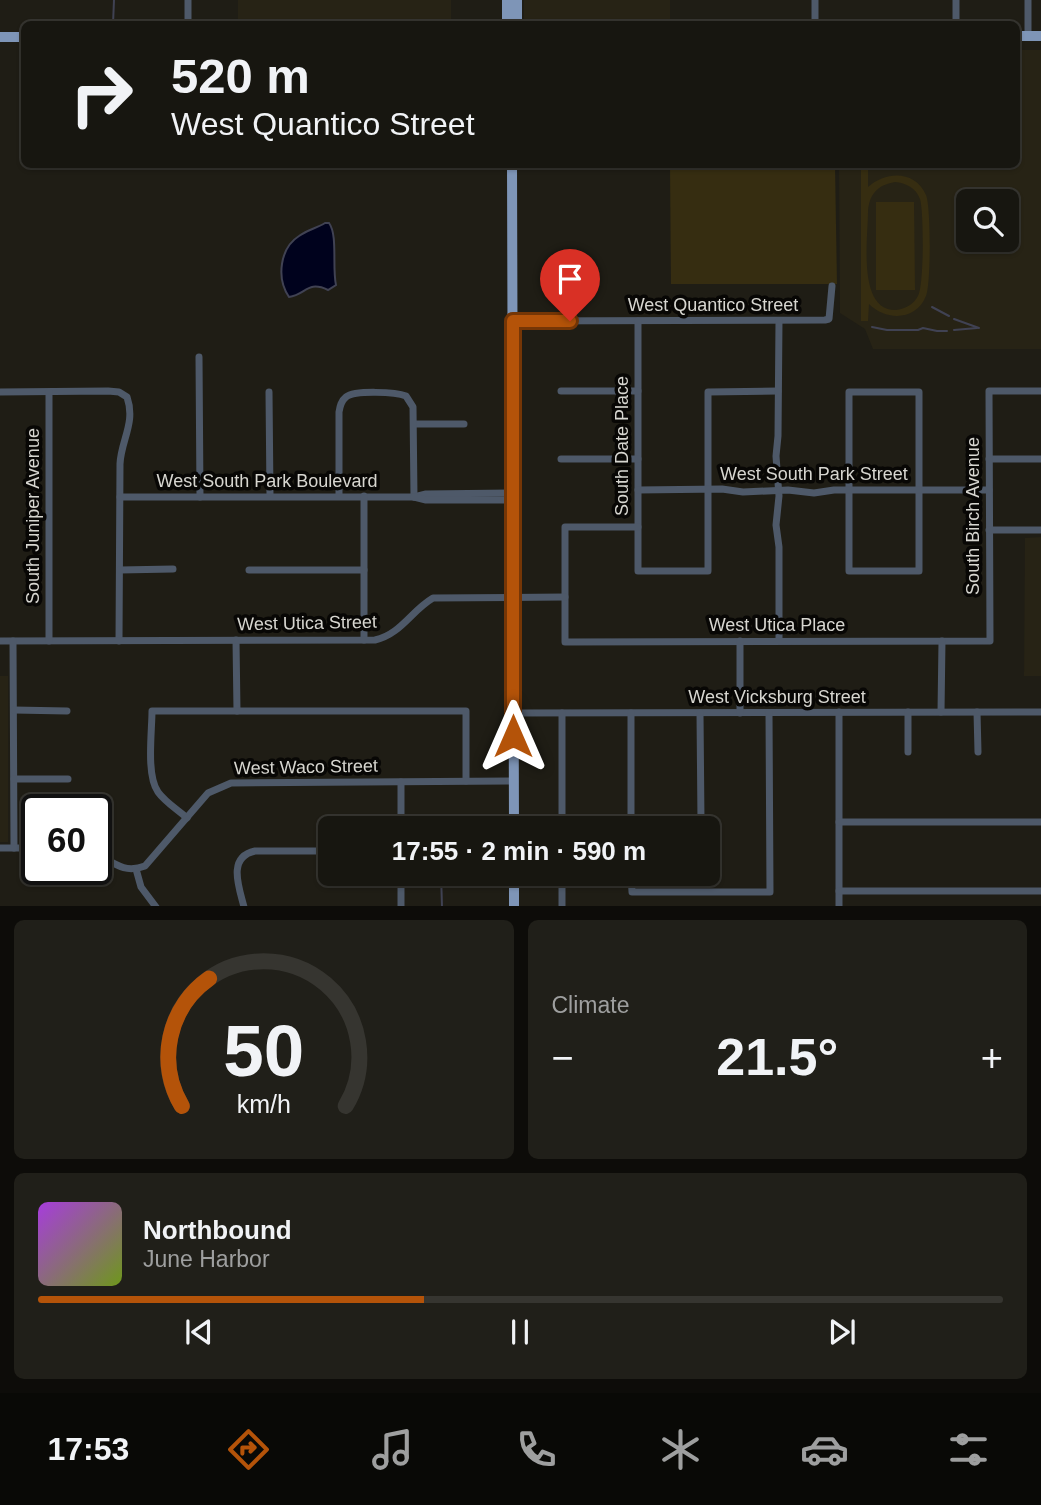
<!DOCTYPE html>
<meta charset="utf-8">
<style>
body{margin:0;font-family:Arial,sans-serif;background:#201f19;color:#f1f3f6;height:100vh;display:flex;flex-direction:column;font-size:26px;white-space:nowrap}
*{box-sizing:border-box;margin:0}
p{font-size:23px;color:#9e9f9f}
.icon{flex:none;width:38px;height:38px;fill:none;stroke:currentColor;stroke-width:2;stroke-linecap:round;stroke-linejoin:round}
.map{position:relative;height:906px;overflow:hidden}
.side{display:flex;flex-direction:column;gap:14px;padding:14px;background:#0d0c09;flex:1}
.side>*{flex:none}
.guide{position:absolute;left:21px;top:21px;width:999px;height:147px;border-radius:10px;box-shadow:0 2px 5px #0004,0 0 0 2px #363530;background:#171610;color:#f1f3f6;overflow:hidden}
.fabs{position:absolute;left:956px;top:189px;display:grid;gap:14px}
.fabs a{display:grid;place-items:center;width:63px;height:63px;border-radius:10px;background:#171610;box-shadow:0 2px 5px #0004,0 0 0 2px #363530;font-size:35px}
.speed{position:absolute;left:21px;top:794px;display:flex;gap:14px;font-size:35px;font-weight:700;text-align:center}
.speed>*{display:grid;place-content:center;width:91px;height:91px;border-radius:50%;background:#171610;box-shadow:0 2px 5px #0004,0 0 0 2px #363530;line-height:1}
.speed .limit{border:4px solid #111;border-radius:10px;background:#fff;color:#111}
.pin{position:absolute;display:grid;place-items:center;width:60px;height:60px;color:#fff;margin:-72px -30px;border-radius:50% 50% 50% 0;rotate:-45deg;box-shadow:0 0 7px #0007}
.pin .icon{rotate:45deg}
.me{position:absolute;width:77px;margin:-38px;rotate:0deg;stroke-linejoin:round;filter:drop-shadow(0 0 5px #0008)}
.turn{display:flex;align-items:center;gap:24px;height:147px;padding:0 35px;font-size:32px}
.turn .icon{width:91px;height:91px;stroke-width:2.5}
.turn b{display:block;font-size:49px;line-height:60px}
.big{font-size:52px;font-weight:700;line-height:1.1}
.side .tile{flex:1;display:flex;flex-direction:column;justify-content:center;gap:10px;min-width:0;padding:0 24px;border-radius:10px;background:#201f19}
.side .dial{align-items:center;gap:0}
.dial svg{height:182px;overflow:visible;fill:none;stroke:#363530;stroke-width:7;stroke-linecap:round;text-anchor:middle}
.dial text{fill:#f1f3f6;stroke:none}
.song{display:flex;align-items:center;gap:21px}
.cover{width:84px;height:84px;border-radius:10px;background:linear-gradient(135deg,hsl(280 70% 55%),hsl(80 70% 35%))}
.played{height:7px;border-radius:4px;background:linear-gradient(90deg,#b45309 40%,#363530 40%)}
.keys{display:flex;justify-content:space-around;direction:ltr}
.heat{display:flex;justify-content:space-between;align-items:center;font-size:38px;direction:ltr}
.side .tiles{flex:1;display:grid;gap:14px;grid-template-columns:1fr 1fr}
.tile:last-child{grid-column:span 2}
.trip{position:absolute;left:318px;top:816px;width:402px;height:70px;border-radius:10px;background:#171610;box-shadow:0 2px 5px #0004,0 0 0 2px #363530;font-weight:700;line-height:70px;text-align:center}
.dock{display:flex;height:112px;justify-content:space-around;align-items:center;background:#090906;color:#9e9f9f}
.dock .icon{width:49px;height:49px}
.dock .current{color:#b45309}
.dock b{font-size:32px;color:#f1f3f6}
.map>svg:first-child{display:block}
.built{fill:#272315;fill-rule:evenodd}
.green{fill:#362d11;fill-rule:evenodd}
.water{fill:#00021d;stroke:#404253;stroke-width:2}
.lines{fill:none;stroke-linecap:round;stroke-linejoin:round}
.stream{stroke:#404253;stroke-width:2}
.minor{stroke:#4e5969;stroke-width:7}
.major{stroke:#7e95b7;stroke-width:10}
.route-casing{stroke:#753606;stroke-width:18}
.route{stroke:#b45309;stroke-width:12}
.labels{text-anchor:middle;stroke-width:7;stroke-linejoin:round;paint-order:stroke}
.street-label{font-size:18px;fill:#d7d6d0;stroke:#080705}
</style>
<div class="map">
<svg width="1041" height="907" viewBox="0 0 1041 907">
<rect width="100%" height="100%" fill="#1f1d15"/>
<g class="built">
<polygon points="238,0 451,0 451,20 238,23"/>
<polygon points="524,0 670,0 670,23 524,24"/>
<path d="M 1017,50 L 1041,50 L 1041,349 L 873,349 L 865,329 L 840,313 L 839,165 L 1017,164 ZM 968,201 L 1006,201 L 1006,240 L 968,240 Z"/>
<polygon points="1041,537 1041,676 1024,676 1025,538"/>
<rect x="0" y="676" width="8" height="166"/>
</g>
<g class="green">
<polygon points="835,165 837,284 671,284 670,167"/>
<path d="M 861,165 L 868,165 L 868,187 C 886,171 915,170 926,195 C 931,207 931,284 926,296 C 916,321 886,321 869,304 L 868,321 L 861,321 ZM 895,182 C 906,183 916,188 920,199 C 924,211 924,286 918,296 C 914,304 905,309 896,310 C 857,311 868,238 868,212 C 869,195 877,185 895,182 Z"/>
<polygon points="876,202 914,202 915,290 876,290"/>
</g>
<path class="water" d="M 325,223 L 329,223 C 338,235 332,268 336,285 L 328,290 C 307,280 306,295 289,297 C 276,278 280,248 299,236 C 307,230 317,228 325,223 Z"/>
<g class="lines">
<g class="stream">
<polyline points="113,24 114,0"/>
<polyline points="932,307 949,316"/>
<polyline points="954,319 979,328"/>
<polyline points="872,327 887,330 918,330 923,328 937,331 947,331"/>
<polyline points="954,330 977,328"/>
<polyline points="443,828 454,821 501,820"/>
<polyline points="441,873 442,907"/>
</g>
<g class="minor">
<polyline points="188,0 188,24"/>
<polyline points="1028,0 1028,36"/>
<polyline points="815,24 815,0"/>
<polyline points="956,24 956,0"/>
<polyline points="513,321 825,320 829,319 832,286"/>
<polyline points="638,321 638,571 708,571 708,392 778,391"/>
<polyline points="779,321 778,436 776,456 779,496 776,525 779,547 779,641"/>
<polyline points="199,357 200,497"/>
<polyline points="561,391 638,391"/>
<path d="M 0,392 L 108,391 L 119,392 L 127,397 C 136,423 121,440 120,464 L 119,641"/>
<polyline points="269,392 270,496"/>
<rect x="849" y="392" width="70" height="179"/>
<polyline points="414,424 464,424"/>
<polyline points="561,459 638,459"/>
<polyline points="989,459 1041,459"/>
<polyline points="638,490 722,489 743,492 788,490 814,493 834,490 989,490"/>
<path d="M 339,496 L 339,412 C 340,406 341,401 346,397 C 355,390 396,392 406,396 L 413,407 L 414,497"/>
<polyline points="120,497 414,497 426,494 513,493"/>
<polyline points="414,497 426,500 513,500"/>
<polyline points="638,527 565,527 565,642 990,641 989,391 1041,391"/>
<polyline points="989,530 1041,530"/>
<polyline points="120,570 173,569"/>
<polyline points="249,570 364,570"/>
<polyline points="236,640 237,711"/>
<polyline points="364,640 364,496"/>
<path d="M 0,641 L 375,640 C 401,634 411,611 433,598 L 565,597"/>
<polyline points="13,641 14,848"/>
<polyline points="49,641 49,392"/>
<polyline points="14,710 67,711"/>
<polyline points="839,712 839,907"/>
<polyline points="941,712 942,641"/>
<polyline points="977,712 978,752"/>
<polyline points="513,713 1041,712"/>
<polyline points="562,713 562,828"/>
<polyline points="631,713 631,828"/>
<polyline points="700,713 701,822"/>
<polyline points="740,713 740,641"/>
<polyline points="908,752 908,712"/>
<polyline points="14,779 68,779"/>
<path d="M 187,818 C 178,810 165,802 158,792 C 146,775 152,732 152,711 L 466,711 L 466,781"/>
<polyline points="839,822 1041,822"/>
<polyline points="401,828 401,782"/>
<polyline points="0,848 37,848"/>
<path d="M 96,853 C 114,863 124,874 145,866 L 208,793 L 231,783 L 514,781"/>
<polyline points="136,869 141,887 156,907"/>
<polyline points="562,873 562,907"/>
<polyline points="631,873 632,892 770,892 769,713"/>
<polyline points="839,891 1041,891"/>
<path d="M 244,907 C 239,887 227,857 255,851 L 331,851"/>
<polyline points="401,907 401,873"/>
</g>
<g class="major">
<polyline points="507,0 507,24"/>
<polyline points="517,24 517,0"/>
<polyline points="1017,36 1041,36"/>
<polyline points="0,37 24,37"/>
<polyline points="512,164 514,828"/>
<polyline points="514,873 514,907"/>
</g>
</g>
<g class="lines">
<g class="route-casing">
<polyline id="route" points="513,736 513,321 570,321"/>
</g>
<use href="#route" class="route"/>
</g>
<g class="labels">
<g class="street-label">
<text x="713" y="311">West Quantico Street</text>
<text transform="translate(622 446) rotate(-90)" y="6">South Date Place</text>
<text x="814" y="480">West South Park Street</text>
<text x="267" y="487">West South Park Boulevard</text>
<text transform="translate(33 516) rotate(-90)" y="6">South Juniper Avenue</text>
<text transform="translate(973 516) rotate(-90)" y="6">South Birch Avenue</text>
<text transform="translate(307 623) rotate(-1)" y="6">West Utica Street</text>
<text x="777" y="631">West Utica Place</text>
<text x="777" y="703">West Vicksburg Street</text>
<text transform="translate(306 767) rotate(-1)" y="6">West Waco Street</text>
</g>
</g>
</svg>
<div class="fabs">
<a><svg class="icon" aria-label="search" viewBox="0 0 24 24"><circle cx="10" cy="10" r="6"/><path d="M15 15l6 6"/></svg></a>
</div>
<div class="speed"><div class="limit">60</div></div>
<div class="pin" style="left:570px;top:321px;background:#d93025"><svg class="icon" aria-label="arrive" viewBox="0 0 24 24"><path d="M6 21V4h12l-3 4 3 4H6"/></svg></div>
<svg class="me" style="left:513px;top:736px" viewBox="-20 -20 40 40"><path d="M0-17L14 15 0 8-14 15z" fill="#b45309" stroke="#fff" stroke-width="4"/></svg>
<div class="trip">17:55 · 2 min · 590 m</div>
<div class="guide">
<div class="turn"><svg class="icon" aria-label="right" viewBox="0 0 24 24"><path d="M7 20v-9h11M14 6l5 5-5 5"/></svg><div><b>520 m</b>West Quantico Street</div></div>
</div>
</div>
<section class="side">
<div class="tiles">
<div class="tile dial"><svg viewBox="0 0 100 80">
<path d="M14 69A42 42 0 1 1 86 69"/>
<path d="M14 69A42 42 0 0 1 26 13" stroke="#b45309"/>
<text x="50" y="56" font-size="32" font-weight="700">50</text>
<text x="50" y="72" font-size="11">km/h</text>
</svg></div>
<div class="tile"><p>Climate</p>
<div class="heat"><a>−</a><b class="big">21.5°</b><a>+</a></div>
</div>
<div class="tile">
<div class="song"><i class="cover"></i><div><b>Northbound</b><p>June Harbor</p></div></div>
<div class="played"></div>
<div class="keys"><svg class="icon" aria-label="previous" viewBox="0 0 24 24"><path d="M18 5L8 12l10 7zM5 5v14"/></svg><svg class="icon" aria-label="pause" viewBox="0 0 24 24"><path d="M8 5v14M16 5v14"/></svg><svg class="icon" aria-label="next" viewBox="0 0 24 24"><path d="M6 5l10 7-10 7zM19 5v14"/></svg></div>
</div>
</div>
</section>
<nav class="dock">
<b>17:53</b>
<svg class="icon current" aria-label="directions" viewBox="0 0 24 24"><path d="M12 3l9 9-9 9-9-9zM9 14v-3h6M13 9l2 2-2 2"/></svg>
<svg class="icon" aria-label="music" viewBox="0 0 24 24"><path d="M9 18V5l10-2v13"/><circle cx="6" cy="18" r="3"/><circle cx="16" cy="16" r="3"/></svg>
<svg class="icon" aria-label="phone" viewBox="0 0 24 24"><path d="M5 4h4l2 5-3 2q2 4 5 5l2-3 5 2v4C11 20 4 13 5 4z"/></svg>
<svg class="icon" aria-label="climate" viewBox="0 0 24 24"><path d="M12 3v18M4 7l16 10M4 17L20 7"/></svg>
<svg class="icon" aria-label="car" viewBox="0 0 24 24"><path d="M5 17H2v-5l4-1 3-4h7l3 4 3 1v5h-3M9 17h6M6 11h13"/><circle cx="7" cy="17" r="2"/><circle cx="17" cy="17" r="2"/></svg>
<svg class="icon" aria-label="filters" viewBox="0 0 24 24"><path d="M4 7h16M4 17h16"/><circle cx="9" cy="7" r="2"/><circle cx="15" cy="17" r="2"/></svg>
</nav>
